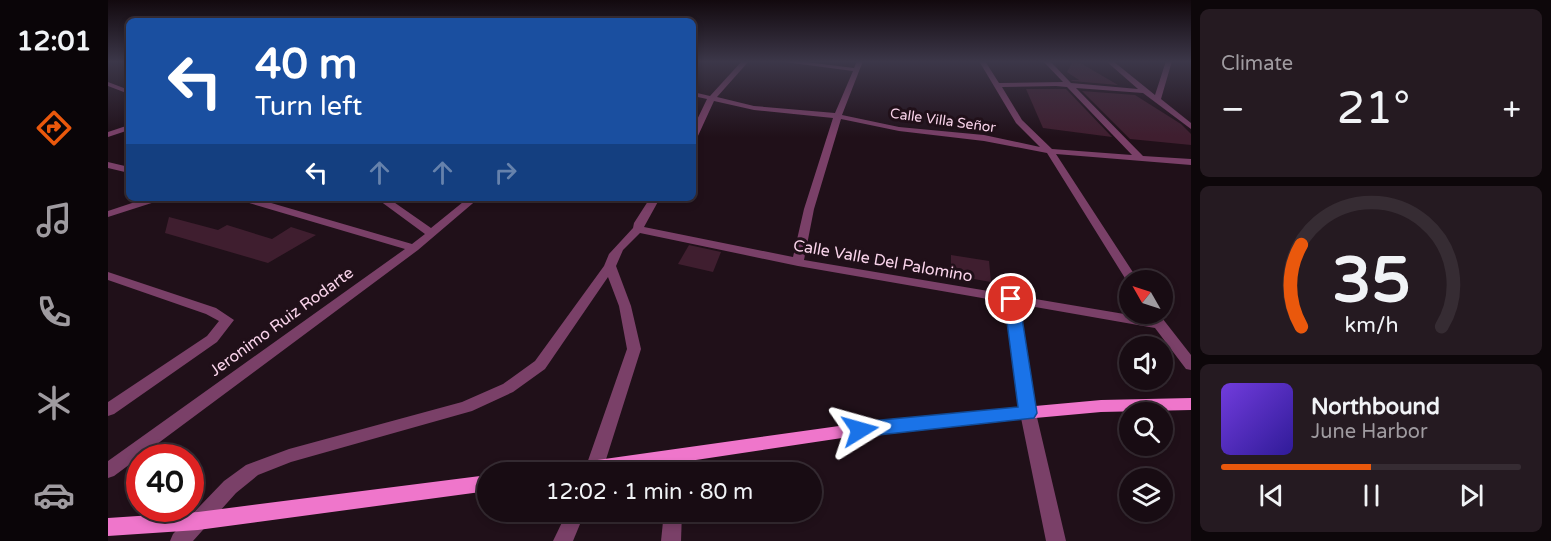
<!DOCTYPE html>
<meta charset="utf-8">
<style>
body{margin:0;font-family:"Varela Round",sans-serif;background:#251a21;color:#f1f3f6;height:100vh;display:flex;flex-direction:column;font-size:22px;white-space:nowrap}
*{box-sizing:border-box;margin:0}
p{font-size:20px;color:#9f9ba0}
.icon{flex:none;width:33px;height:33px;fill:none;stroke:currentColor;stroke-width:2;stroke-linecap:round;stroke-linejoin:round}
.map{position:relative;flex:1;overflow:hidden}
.side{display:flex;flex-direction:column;gap:9px;padding:9px;background:#0d070a;width:360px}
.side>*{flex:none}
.top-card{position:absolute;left:18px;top:18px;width:570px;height:183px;border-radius:9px;box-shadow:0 3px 9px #0003,0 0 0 2px #362c33;background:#1a4fa0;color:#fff;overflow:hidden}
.needle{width:39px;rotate:309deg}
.buttons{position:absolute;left:1011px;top:270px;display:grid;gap:12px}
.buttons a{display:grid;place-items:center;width:54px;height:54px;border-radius:50%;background:#180c13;box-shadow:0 3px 9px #0003,0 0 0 2px #362c33;font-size:30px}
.speed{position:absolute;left:18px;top:444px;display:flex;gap:12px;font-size:30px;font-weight:700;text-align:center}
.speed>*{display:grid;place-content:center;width:78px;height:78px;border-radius:50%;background:#180c13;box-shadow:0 3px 9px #0003,0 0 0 2px #362c33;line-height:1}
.speed .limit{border:9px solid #d22;background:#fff;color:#111}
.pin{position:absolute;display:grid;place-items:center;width:51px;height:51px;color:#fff;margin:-26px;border:3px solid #fff;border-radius:50%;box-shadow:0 2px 6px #0007}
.me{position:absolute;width:66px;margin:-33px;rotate:82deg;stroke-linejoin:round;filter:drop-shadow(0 0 4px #0008)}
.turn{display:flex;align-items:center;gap:21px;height:126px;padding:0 30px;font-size:27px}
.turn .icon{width:78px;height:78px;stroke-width:2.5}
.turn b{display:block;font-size:42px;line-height:51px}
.lanes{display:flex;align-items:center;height:57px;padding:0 30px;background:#0003;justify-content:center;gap:30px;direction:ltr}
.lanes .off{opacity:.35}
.big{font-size:45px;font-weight:600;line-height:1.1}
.side .card{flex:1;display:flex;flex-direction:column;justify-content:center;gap:9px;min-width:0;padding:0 21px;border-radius:9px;background:#251a21}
.side .dial{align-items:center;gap:0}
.dial svg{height:156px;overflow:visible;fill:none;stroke:#362c33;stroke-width:7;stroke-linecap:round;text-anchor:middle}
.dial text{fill:#f1f3f6;stroke:none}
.song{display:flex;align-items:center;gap:18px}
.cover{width:72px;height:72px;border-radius:9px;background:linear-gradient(135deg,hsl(260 70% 55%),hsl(250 70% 35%))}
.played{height:6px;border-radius:3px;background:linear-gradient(90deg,#ea580c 50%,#362c33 50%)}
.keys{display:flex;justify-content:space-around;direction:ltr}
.heat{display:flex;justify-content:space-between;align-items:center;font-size:33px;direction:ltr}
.trip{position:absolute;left:369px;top:462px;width:345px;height:60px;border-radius:30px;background:#180c13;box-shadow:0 3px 9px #0003,0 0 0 2px #362c33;font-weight:600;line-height:60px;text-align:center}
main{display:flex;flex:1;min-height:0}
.dock{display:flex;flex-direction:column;width:108px;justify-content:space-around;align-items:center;background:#0a0508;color:#9f9ba0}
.dock .icon{width:42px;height:42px}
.dock .selected{color:#ea580c}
.dock b{font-size:27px;color:#f1f3f6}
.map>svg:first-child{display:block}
.building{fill:#3f1e2f}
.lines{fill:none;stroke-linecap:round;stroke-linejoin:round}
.street{fill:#7a4068;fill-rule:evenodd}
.secondary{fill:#ef76cb;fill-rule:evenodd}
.route{fill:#1a73e8;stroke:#114b97;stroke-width:1.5}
.labels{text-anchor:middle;stroke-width:6;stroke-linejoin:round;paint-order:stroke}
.far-street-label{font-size:14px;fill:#fad4eb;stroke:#201019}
.street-label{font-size:16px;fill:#fad4eb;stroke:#201019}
</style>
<main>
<nav class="dock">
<b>12:01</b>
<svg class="icon selected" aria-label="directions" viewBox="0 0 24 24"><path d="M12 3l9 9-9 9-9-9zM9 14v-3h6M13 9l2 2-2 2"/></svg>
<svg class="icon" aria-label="music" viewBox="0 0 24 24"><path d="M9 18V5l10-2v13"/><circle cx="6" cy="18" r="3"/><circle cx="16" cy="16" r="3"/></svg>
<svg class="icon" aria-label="phone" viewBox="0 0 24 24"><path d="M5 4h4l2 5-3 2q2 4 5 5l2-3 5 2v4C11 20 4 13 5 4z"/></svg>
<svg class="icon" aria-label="climate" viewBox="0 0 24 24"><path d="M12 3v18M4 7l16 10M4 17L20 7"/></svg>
<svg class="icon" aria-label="car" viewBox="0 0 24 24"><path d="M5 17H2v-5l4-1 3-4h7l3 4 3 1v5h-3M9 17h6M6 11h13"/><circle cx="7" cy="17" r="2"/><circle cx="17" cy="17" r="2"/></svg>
</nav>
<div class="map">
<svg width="1083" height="541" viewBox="0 0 1083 541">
<rect width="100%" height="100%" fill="#201019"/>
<g class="building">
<polygon points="965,61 969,61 1010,85 964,81 963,80 971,80 959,72"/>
<polygon points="918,89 958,89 1004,137 935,128"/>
<polygon points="974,91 1027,95 1073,124 1083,134 1083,145 1022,139"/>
<polygon points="61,217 110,230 119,225 164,239 183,227 208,235 160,263 57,233"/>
<polygon points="581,245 613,252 605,272 570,264"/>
<polygon points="843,255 881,261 883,282 843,275"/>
</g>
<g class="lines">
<g class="street">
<path d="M 634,61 L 641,61 L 609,97 L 646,106 L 727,113 L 745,71 L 669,61 L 690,61 L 746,68 L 749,61 L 755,61 L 734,115 L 791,127 L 876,135 L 932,147 L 908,123 L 871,61 L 877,61 L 891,83 L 955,82 L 935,61 L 942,61 L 963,83 L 1030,89 L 998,61 L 1005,61 L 1047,95 L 1058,61 L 1064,61 L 1053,99 L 1083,123 L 1083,129 L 1035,93 L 968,88 L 1035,156 L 1083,159 L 1083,165 L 948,154 L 1030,280 L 1022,280 L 1022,283 L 1020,283 L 939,153 L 876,141 L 791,131 L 733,119 L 706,209 L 696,260 L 1040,318 L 1038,314 L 1051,314 L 1083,355 L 1083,370 L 1078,369 L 1047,328 L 910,304 L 928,413 L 958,541 L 938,541 L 912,413 L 897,302 L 690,266 L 532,233 L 515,250 L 508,266 L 523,306 L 533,349 L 494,472 L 476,472 L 519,349 L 511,306 L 500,277 L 437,369 L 405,392 L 364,411 L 183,462 L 150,475 L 128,493 L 85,541 L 62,541 L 65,534 L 116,481 L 138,465 L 181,449 L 354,402 L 395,384 L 427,361 L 496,266 L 501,254 L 525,228 L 526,223 L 542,198 L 552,198 L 536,227 L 685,257 L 696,209 L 725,118 L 646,110 L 606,101 L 589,138 L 585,141 L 585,128 L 599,99 L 585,96 L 585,92 L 602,96 ZM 948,86 L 959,87 L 1024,155 L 944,149 L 914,120 L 894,87 Z"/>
<polygon points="0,82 21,90 21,94 0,86"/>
<polygon points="21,125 21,130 0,137 0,132"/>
<polygon points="0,162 21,167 21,173 0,168"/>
<polygon points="39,198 54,198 53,200 0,217 0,211"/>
<polygon points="130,198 146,198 304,244 317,234 268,198 280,198 323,228 360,198 371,198 310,250 6,476 0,478 0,461 297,249 131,200"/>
<polygon points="0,272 108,308 126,320 109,342 6,414 0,416 0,402 99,336 111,321 98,314 0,280"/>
<polygon points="572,449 578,451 581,456 579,472 561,472 566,451"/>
<polygon points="459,512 477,512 465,541 445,541"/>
<polygon points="556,512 574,512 573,541 553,541"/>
</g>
<g class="secondary">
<polygon points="1083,398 1083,410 993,412 774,432 508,472 452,472 455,467 461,464 774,420 993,400"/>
<polygon points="380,475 380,491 90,530 0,536 0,518 90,512"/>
</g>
</g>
<linearGradient id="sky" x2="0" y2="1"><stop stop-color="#12090e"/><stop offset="0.45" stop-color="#3c3749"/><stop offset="1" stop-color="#3c3749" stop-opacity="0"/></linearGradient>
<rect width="1083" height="137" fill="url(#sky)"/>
<polygon class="route" points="903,294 911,299 929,413 926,418 752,437 745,435 742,430 745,424 752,422 910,407 896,299"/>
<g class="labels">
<g class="far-street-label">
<text transform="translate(835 120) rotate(8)" y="5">Calle Villa Señor</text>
</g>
<g class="street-label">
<text transform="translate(775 260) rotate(10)" y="6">Calle Valle Del Palomino</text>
<text transform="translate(173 321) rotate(-36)" y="6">Jeronimo Ruiz Rodarte</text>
</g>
</g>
</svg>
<div class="buttons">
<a><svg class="needle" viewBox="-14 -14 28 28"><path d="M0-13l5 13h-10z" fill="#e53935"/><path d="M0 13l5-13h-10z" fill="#9f9ba0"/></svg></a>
<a><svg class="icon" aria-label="sound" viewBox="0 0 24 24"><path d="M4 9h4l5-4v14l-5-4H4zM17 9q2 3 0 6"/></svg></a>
<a><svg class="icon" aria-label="search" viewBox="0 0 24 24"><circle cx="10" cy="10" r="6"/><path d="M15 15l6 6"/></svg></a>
<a><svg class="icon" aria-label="layers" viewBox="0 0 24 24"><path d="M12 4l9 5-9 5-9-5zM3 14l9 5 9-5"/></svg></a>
</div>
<div class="speed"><div class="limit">40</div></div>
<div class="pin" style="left:903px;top:299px;background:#d93025"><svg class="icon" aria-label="arrive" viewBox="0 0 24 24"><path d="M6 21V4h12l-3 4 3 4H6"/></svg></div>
<svg class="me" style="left:752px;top:430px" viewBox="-20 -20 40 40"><path d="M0-17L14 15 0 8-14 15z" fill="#1a73e8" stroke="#fff" stroke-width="4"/></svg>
<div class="trip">12:02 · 1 min · 80 m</div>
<div class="top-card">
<div class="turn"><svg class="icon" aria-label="left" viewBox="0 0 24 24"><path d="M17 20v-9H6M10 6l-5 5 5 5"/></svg><div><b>40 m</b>Turn left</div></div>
<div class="lanes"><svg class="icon" aria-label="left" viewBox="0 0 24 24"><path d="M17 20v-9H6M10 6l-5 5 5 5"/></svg><svg class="icon off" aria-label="ahead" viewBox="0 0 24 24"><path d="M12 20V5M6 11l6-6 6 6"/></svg><svg class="icon off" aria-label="ahead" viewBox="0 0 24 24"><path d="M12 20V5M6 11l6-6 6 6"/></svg><svg class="icon off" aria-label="right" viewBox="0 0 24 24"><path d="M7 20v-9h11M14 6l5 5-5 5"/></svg></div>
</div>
</div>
<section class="side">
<div class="card"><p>Climate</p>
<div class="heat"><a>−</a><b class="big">21°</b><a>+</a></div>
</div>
<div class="card dial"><svg viewBox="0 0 100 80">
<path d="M14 69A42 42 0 1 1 86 69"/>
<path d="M14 69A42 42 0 0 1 14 27" stroke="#ea580c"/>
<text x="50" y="56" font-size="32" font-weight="700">35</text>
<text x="50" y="72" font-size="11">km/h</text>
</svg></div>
<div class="card">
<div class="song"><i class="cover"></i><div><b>Northbound</b><p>June Harbor</p></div></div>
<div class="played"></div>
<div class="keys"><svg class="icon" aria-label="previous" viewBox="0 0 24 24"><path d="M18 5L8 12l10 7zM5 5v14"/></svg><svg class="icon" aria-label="pause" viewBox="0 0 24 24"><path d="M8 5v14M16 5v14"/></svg><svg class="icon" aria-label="next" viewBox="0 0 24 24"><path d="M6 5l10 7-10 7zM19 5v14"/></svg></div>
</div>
</section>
</main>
